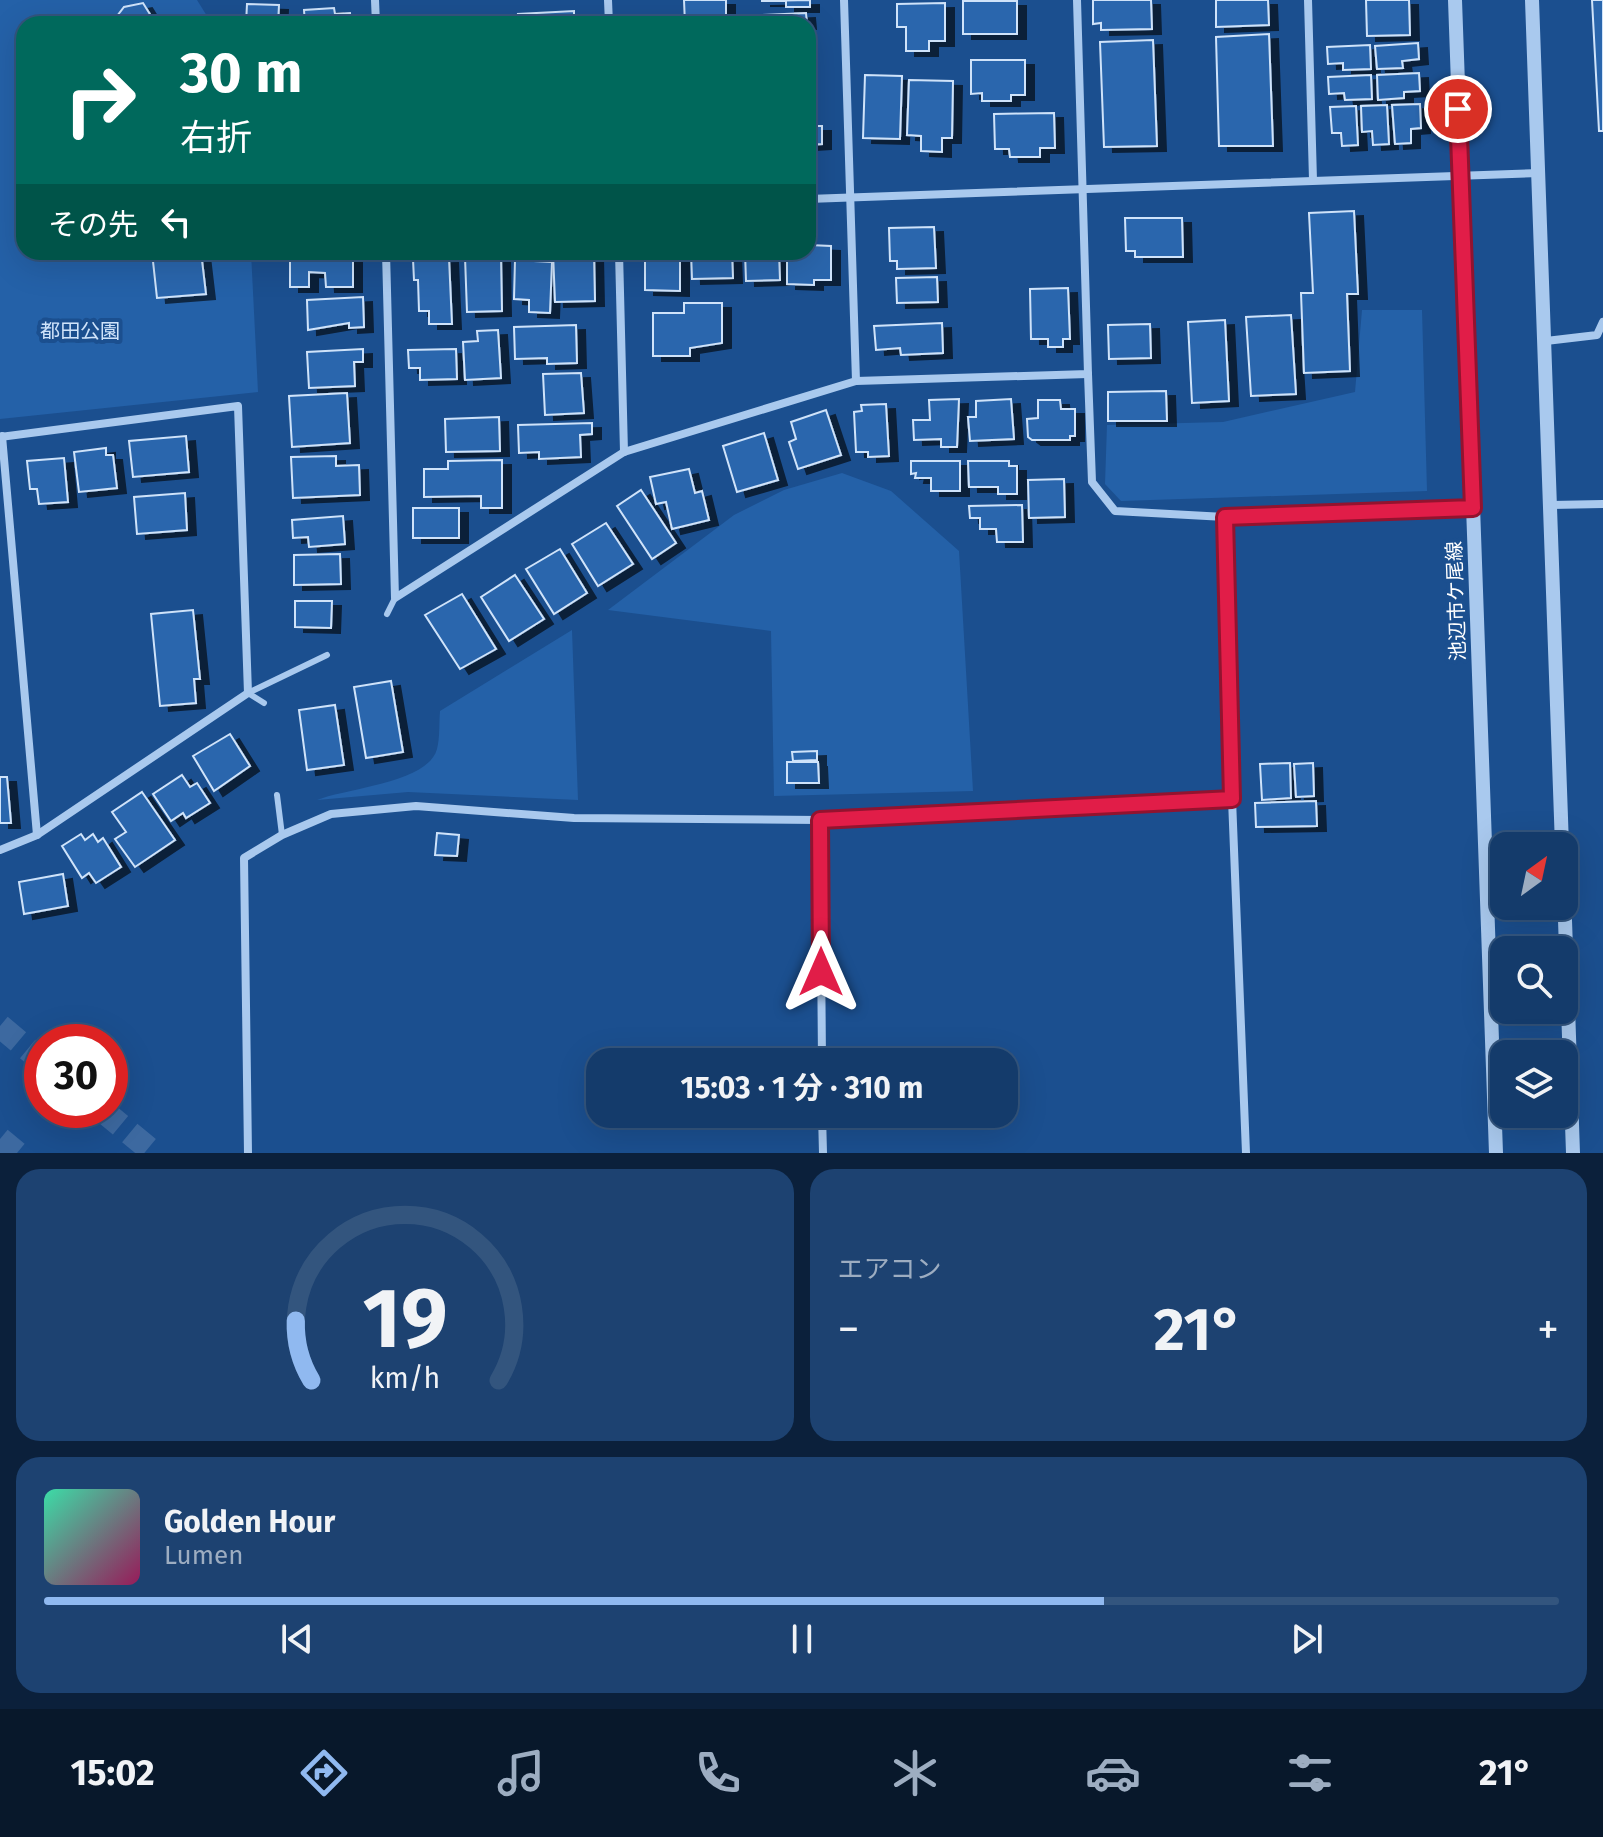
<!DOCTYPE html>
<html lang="ja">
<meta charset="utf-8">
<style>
body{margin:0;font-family:"Fira Sans","Noto Sans JP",sans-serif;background:#1d4271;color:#f1f3f6;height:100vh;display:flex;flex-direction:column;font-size:30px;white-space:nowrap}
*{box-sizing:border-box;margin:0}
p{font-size:26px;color:#9dadc1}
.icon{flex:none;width:44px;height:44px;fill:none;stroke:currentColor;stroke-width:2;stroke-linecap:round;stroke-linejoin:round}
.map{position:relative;height:1153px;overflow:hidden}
.side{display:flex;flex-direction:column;gap:16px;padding:16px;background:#0b203b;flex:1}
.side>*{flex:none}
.top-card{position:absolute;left:16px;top:16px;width:800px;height:244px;border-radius:24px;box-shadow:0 8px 32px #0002,0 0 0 2px #33557e;background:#00695c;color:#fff;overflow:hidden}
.needle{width:52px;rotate:33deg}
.tools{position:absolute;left:1490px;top:832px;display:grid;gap:16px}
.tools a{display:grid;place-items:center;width:88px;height:88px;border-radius:16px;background:#143b6b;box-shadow:0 8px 32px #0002,0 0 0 2px #33557e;font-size:40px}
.speed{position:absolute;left:24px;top:1024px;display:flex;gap:16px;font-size:40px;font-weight:700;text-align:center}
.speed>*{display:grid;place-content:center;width:104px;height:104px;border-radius:50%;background:#143b6b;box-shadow:0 8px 32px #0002,0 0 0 2px #33557e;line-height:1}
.speed .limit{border:12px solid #d22;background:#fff;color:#111}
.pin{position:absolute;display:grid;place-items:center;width:68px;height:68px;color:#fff;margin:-34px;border:4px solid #fff;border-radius:50%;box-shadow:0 2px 8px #0007}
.me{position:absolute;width:88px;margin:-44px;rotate:0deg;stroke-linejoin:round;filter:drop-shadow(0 0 6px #0008)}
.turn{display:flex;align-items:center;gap:28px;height:168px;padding:0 32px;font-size:36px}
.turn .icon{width:104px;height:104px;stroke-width:2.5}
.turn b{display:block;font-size:56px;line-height:68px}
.then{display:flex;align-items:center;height:76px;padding:0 32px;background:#0003;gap:16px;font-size:30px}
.big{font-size:60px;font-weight:700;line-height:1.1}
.side .card{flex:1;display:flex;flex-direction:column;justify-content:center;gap:12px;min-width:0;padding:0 28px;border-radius:24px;background:#1d4271}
.side .dial{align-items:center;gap:0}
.dial svg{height:208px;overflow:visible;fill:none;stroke:#33557e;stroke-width:7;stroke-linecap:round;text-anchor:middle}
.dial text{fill:#f1f3f6;stroke:none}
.song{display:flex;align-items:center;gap:24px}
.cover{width:96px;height:96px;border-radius:12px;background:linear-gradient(135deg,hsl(160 70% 55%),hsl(330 70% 35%))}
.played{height:8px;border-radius:4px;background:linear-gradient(90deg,#90b9f0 70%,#33557e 70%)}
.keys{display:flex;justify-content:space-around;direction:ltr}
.heat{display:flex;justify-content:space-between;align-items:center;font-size:44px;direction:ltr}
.side .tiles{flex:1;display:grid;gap:16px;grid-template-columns:1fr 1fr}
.card:last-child{grid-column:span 2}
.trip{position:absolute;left:586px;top:1048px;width:432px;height:80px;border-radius:24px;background:#143b6b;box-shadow:0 8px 32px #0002,0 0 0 2px #33557e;font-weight:700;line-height:80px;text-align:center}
.dock{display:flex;height:128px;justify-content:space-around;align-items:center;background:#08182b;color:#9dadc1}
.dock .icon{width:56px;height:56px}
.dock .selected{color:#90b9f0}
.dock b{font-size:36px;color:#f1f3f6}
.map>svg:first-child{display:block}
.green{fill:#2461a8}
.building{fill:#2a66ad;stroke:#cfe3fa;stroke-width:2;filter:url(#shadow)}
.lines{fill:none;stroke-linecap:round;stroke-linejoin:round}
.motorway-tunnel{stroke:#3d69a0;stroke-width:24;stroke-dasharray:24 12;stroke-linecap:butt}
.service{stroke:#a9c9ee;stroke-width:6}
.minor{stroke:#a9c9ee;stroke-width:8}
.tertiary{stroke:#a9c9ee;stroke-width:14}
.route-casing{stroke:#92132f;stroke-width:20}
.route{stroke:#e11d48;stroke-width:14}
.labels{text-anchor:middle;stroke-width:8;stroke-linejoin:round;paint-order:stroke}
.park-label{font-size:20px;fill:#cfe3fa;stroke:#1b4f8f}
.street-label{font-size:20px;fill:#fff;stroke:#1b4f8f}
</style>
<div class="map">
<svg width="1603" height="1153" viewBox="0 0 1603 1153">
<defs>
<filter id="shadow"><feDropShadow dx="9" dy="5" stdDeviation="0" flood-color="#0009"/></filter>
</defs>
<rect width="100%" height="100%" fill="#1b4f8f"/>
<g class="green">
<polygon points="0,0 197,0 212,24 24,24 24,252 251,252 258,392 0,419"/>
<polygon points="1362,310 1422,310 1427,491 1121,501 1105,484 1107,425 1223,422 1355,392"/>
<polygon points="842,473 891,491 959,551 973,791 774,796 771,631 608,610 734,515 784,490"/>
<path d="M 572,630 L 578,800 L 408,792 L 317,800 C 347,788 428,783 437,749 C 440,738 439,723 440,711 Z"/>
</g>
<g class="building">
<polygon points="684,0 726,0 726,24 685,24"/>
<polygon points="810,0 810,7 786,7 786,1 761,1"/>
<polygon points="1093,0 1151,0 1152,29 1101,30 1101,23 1093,24"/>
<polygon points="1216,0 1268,0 1269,25 1216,27"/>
<polygon points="1366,0 1409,0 1410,35 1367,36"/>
<polygon points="1592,0 1603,0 1603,131 1599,131"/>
<rect x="963" y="1" width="54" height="33"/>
<polygon points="143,3 156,24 111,24 124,7"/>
<polygon points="945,3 945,41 929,41 929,51 906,51 906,27 897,27 897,4"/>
<polygon points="247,4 279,5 278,24 246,24"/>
<polygon points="334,8 335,14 350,13 351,24 305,24 304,10"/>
<polygon points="574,11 574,24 519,24 518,14"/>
<polygon points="806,13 807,24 764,24 763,15"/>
<polygon points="486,17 486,24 423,24 462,18 462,24 474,23 473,18"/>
<rect x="397" y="19" width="13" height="5"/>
<polygon points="1269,34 1273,146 1219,146 1216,37"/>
<polygon points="1153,40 1157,146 1104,147 1100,42"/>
<polygon points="1418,43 1419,59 1402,61 1403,68 1377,69 1375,46"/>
<polygon points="1370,45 1371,69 1343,70 1343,63 1328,64 1327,47"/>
<polygon points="971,60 1025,60 1025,95 1011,95 1011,101 982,101 982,93 971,94"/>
<polygon points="1419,73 1420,91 1404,92 1404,98 1378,100 1377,75"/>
<polygon points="865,75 902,76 900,139 863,138"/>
<polygon points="1371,75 1372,99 1345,100 1344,93 1329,94 1328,77"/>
<polygon points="909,80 953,81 952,138 942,138 942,152 921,151 921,136 907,135"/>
<polygon points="1420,104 1421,128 1411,129 1411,143 1395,144 1392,105"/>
<polygon points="1387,105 1389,144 1373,145 1372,131 1362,132 1361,106"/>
<polygon points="1356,106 1358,145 1342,146 1341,133 1332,133 1330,107"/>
<polygon points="1054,113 1055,148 1040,148 1040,157 1010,157 1009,149 995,149 994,114"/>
<polygon points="808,126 822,126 822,144 808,145"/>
<polygon points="1354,211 1358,294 1347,294 1350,371 1304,373 1301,293 1313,293 1309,213"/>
<polygon points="1125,218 1182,218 1183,257 1135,257 1135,251 1126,251"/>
<polygon points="934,227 936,268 897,269 897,261 890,261 889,228"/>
<polygon points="809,245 831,246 831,280 814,280 814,285 787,284 787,252 809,252"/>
<polygon points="152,252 201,252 206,294 157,298"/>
<polygon points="305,252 353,252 353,287 326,287 325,273 309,272 309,287 290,287 290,256 305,256"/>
<polygon points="553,252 594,252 595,301 555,302"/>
<polygon points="645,252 680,252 680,291 645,290"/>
<polygon points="691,252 732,252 733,278 692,279"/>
<polygon points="745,252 779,252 780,280 746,281"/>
<polygon points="501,256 502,311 467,312 465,257"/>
<polygon points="449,258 452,324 429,324 429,311 419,311 418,280 414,280 413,259"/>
<polygon points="515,260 552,262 550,313 529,312 529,300 514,299"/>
<polygon points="937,277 938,302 897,303 896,278"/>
<polygon points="1068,288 1070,339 1063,339 1063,347 1048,347 1048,339 1031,339 1030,289"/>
<polygon points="363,297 364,327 349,328 349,323 308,330 307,300"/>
<polygon points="684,303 722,303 722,343 690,348 690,356 653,356 653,313 684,313"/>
<polygon points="1291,315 1296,394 1251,396 1246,317"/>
<polygon points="1225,320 1229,401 1192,403 1188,322"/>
<polygon points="942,323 943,353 901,355 900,348 876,350 874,326"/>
<polygon points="1150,324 1151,358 1109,359 1108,325"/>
<polygon points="576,325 577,363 547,364 547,358 515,359 514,327"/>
<polygon points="498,330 501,378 465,380 463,342 478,341 477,331"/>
<polygon points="363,349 363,362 354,362 355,386 309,388 307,352"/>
<polygon points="456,349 457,379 420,380 420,368 409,368 408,350"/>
<polygon points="581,373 584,413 545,415 543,374"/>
<polygon points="1166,391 1167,421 1108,421 1108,392"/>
<polygon points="347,393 350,443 292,447 289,396"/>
<polygon points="959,399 957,447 941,447 941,439 914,440 913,420 930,420 929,400"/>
<polygon points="1011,399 1014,439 970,441 968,417 976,417 976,401"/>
<polygon points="1038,400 1060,400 1061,409 1075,409 1075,436 1070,436 1070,440 1032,440 1028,437 1027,419 1038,418"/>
<polygon points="886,404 889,456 868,457 868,452 856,452 854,412 862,411 861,405"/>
<polygon points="826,410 841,455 798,469 789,442 796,439 791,422"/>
<polygon points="499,417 500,451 446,452 445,419"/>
<polygon points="592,423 592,434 580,435 581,457 539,459 539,452 519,453 518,425"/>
<polygon points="764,433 778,480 737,492 723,446"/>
<polygon points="186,436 189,472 133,477 129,441"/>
<polygon points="106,448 106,455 113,455 117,488 79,492 74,452"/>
<polygon points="336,456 336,466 359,465 360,495 293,498 291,457"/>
<polygon points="64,458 68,502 39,504 37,489 30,489 27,461"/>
<polygon points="502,460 502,508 481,508 481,496 424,497 424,469 448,469 448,461"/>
<polygon points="911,461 960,461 960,491 931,491 931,478 915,478 916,473 911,474"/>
<polygon points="968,461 1009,461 1009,466 1017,466 1017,494 998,494 998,487 969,487"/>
<polygon points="689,469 695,493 702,491 709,520 672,529 666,502 656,504 650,477"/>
<polygon points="1064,479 1065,517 1029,518 1028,480"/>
<polygon points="641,490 676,543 652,559 617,506"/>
<polygon points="185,493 187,530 137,534 134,497"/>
<polygon points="1022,505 1023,542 997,542 996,529 980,529 980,518 970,518 969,506"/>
<rect x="413" y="508" width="46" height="30"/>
<polygon points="343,516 345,544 309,547 308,537 293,538 292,520"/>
<polygon points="606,523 633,564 598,586 572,544"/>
<polygon points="560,549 587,593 554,614 526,569"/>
<polygon points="340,554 341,584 294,585 294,555"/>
<polygon points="515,575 544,619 509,641 481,597"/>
<polygon points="462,594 496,649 460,669 425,615"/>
<polygon points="295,601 332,601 331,628 295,627"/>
<polygon points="193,610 200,679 194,679 196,703 160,706 151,614"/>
<polygon points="391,681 403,752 366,758 354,687"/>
<polygon points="335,705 344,765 307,770 299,710"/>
<polygon points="230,734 250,766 214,791 193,756"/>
<polygon points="817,751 817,760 793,761 792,752"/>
<polygon points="787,762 818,762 819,783 787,783"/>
<polygon points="1290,763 1291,798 1262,800 1260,764"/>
<polygon points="1313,763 1314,796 1296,797 1294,764"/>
<polygon points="182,775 190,787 197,783 210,803 186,818 183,813 171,821 153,794"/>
<polygon points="0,777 7,777 11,823 0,823"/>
<polygon points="142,792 175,840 135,867 115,839 126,832 112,812"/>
<polygon points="1316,801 1317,826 1256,827 1255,803"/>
<polygon points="437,833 459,835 457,856 435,855"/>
<polygon points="81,834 85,840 93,834 98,842 103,838 121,867 96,883 89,873 82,878 62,846"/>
<polygon points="63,874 68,906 24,914 19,882"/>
</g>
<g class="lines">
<g class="motorway-tunnel">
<polyline points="0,1026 42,1061"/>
<polyline points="102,1110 154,1153"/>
<polyline points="0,1139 17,1153"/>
</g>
<g class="service">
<polyline points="387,614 395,598"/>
<polyline points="248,693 327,655"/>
<polyline points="248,693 264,703"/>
<polyline points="277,795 282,835"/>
</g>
<g class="minor">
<polyline points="375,0 376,24"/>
<polyline points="608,0 609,24"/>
<polyline points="844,0 856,381"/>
<polyline points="1308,0 1313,180"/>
<polyline points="808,199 1539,173"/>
<polyline points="386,252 395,598 624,452 856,381 1088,374 1077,0"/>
<polyline points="619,252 624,452"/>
<polyline points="1546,341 1597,335 1603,322"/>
<polyline points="1088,374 1092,482 1115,511 1225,517"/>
<polyline points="2,436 37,835"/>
<polyline points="0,437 238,406 248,693 37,835 0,850"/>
<polyline points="1551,505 1603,504"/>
<polyline points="820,820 822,1062"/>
<polyline points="822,1114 823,1153"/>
<polyline points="248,1153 244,858 282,835 331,814 416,806 574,818 820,820 1232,799"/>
<polyline points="1246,1153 1232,799 1225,517 1473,508"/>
</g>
<g class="tertiary">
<polyline points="1455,0 1496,1153"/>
<polyline points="1532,0 1562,846"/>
<polyline points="1564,891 1573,1153"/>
</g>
</g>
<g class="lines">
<g class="route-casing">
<polyline id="route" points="821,972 820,820 1232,799 1225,517 1473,508 1458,109"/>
</g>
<use href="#route" class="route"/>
</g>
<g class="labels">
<g class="park-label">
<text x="80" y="338">都田公園</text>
</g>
<g class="street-label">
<text transform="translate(1456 601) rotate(-92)" y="7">池辺市ケ尾線</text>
</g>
</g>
</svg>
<div class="tools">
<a><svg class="needle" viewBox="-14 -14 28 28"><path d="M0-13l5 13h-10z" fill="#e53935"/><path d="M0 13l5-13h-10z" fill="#9dadc1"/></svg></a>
<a><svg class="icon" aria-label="search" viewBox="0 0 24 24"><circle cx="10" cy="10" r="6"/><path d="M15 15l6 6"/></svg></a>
<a><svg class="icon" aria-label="layers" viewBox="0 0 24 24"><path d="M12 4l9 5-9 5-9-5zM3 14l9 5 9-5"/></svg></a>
</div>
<div class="speed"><div class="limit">30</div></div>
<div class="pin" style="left:1458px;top:109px;background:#d93025"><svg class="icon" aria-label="arrive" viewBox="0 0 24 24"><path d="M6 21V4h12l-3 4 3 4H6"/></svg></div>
<svg class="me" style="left:821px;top:972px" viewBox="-20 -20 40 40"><path d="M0-17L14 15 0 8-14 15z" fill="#e11d48" stroke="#fff" stroke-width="4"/></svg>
<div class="trip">15:03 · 1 分 · 310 m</div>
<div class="top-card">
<div class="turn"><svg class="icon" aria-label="right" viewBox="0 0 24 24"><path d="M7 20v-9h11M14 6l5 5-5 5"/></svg><div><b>30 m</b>右折</div></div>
<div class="then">その先<svg class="icon" aria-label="left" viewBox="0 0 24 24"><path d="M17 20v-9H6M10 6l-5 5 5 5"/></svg></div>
</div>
</div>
<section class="side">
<div class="tiles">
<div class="card dial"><svg viewBox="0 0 100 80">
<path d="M14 69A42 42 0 1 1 86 69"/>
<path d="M14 69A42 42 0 0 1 8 46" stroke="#90b9f0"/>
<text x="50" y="56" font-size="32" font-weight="700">19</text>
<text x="50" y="72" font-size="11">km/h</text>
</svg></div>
<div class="card"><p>エアコン</p>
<div class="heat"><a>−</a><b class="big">21°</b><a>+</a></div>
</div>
<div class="card">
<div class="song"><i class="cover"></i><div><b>Golden Hour</b><p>Lumen</p></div></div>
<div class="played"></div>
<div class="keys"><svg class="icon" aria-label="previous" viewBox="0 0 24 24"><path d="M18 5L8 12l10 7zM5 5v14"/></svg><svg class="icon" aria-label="pause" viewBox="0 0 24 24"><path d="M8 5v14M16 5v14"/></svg><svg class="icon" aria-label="next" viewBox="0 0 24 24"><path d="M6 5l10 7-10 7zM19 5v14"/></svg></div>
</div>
</div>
</section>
<nav class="dock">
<b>15:02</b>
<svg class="icon selected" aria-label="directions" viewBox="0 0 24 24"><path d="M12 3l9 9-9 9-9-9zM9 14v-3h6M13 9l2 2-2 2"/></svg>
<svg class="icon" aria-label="music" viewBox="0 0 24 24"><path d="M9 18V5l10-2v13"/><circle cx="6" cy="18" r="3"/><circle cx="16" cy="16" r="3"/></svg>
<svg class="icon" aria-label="phone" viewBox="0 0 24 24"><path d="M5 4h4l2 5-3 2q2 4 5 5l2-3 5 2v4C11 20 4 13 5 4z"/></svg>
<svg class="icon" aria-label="climate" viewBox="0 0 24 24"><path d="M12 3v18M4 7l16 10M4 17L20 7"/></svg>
<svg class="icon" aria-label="car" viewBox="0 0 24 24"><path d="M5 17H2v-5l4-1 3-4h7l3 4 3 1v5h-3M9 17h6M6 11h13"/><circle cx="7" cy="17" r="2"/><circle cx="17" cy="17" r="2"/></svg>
<svg class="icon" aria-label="filters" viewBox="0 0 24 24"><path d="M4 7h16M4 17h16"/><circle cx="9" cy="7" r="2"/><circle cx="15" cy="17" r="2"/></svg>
<b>21°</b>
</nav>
